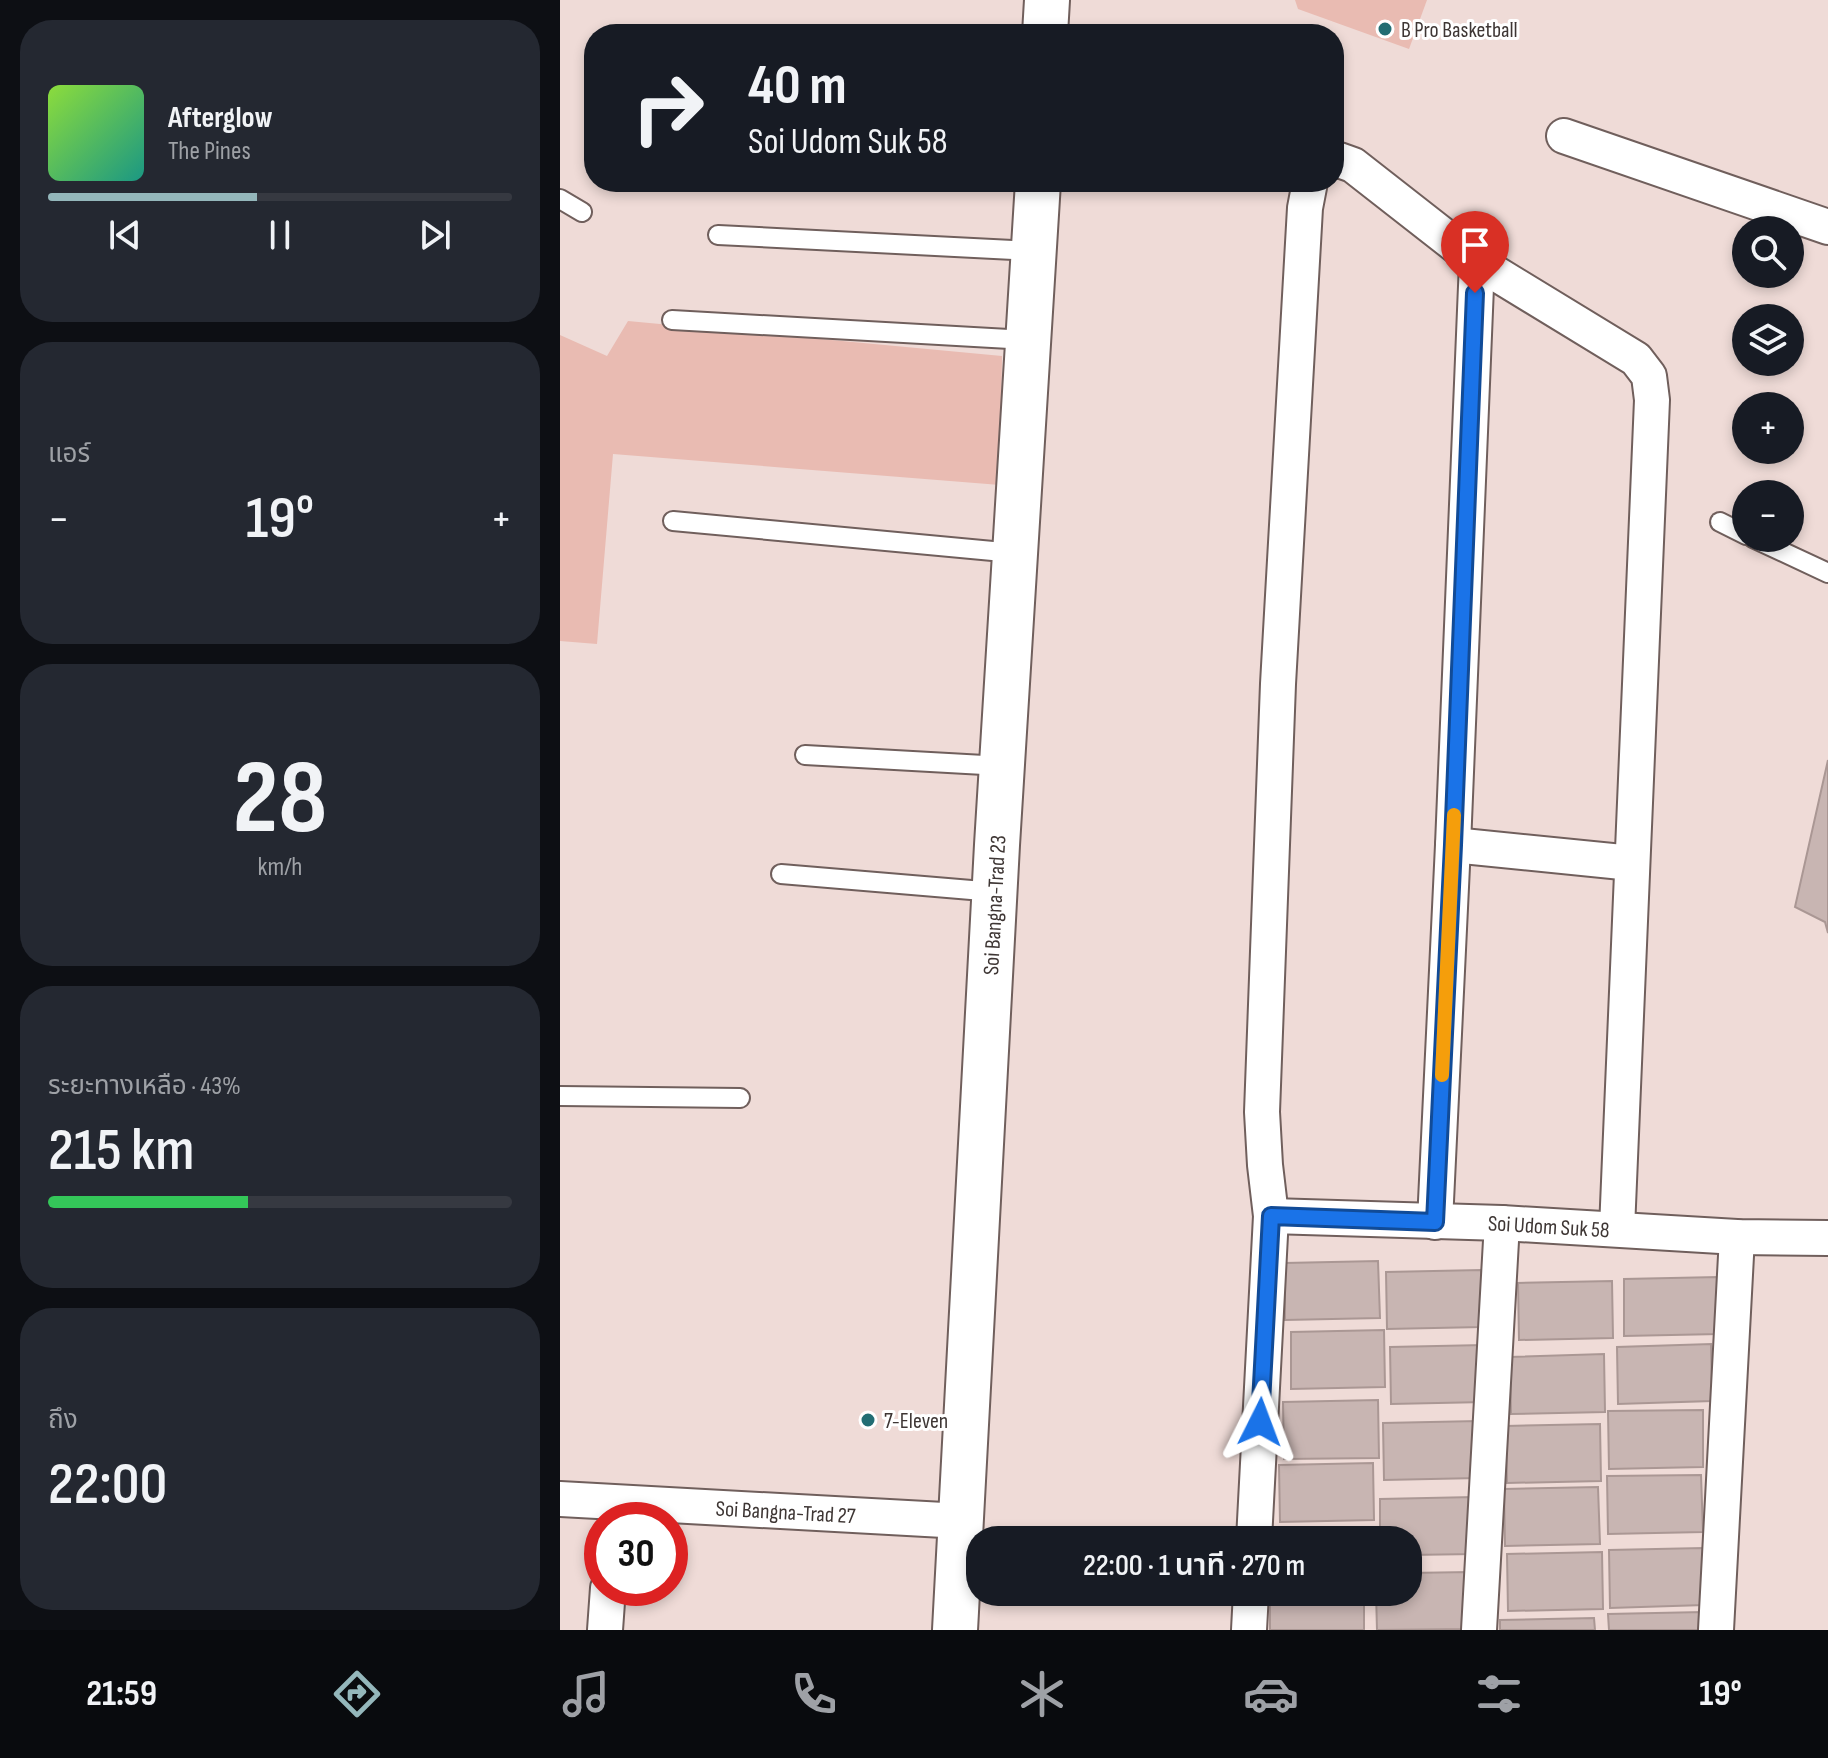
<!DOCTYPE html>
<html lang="th">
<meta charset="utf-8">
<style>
body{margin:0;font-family:"Sofia Sans Condensed","Noto Sans Thai",sans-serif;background:#242831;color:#f1f3f6;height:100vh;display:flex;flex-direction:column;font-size:30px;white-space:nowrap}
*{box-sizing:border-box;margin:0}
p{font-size:26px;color:#9ea1a6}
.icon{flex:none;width:44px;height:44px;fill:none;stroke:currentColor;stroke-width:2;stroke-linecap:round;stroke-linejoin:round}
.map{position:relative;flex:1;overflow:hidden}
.drawer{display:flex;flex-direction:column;gap:20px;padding:20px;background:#0d0f14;width:560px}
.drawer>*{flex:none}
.hud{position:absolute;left:24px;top:24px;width:760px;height:168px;border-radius:32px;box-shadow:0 4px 12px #0003;background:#171b24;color:#f1f3f6;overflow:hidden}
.buttons{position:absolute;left:1172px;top:216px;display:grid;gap:16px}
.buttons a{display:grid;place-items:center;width:72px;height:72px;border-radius:50%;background:#171b24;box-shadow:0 4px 12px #0003;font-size:40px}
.speed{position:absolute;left:24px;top:1502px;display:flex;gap:16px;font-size:40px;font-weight:700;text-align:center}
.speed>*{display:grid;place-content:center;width:104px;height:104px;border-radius:50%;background:#171b24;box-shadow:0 4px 12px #0003;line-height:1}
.speed .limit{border:12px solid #d22;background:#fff;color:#111}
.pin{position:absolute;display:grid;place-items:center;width:68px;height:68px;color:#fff;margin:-82px -34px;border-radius:50% 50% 50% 0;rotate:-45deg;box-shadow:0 0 8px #0007}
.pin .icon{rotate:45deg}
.me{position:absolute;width:88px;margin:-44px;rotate:3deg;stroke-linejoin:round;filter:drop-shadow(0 0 6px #0008)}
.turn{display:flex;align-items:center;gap:28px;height:168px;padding:0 32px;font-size:36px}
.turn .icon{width:104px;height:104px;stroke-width:2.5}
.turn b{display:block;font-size:56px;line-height:68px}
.big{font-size:60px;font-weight:600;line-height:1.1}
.drawer .widget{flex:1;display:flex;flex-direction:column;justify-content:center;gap:12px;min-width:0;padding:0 28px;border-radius:32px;background:#242831}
.drawer .dial{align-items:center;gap:0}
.dial b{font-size:104px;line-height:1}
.song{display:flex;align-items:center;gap:24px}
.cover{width:96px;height:96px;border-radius:12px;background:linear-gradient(135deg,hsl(90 70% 55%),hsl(170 70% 35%))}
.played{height:8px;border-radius:4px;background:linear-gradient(90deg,#94b7bb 45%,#363941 45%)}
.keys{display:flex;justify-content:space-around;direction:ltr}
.heat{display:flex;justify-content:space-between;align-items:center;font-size:44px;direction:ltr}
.charge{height:12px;border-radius:6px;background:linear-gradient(90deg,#34c759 43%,#363941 0)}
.trip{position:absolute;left:406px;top:1526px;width:456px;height:80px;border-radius:32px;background:#171b24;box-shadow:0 4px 12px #0003;font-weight:600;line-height:80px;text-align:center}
.tabs{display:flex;height:128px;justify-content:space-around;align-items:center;background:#090b0e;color:#9ea1a6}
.tabs .icon{width:56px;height:56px}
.tabs .current{color:#94b7bb}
.tabs b{font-size:36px;color:#f1f3f6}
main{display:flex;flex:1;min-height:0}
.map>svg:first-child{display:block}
.green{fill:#e9bbb2}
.building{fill:#c8b5b2;stroke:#aa9794;stroke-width:2}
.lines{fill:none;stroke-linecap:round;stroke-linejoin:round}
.lane-casing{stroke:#705f5c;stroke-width:22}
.street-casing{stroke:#705f5c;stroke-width:38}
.secondary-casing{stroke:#705f5c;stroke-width:48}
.lane{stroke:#fff;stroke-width:18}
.street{stroke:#fff;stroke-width:34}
.secondary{stroke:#fff;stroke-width:44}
.route-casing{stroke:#114b97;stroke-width:20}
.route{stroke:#1a73e8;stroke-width:14}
.slow{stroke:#f59e0b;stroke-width:14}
.poi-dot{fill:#226d73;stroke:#fff;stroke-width:3}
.labels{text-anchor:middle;stroke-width:6;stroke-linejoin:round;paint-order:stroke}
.poi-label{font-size:22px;fill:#3e3634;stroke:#fff;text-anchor:start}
.street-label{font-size:22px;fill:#3e3634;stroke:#fff}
</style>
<main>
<section class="drawer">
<div class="widget">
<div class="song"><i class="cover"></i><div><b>Afterglow</b><p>The Pines</p></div></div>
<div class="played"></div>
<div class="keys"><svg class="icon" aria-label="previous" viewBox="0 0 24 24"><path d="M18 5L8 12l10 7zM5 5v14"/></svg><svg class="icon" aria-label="pause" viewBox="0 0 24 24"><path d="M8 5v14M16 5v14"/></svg><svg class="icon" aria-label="next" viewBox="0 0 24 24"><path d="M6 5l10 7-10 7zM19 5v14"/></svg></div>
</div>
<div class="widget"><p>แอร์</p>
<div class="heat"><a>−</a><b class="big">19°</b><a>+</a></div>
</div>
<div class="widget dial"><b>28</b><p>km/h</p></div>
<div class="widget"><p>ระยะทางเหลือ · 43%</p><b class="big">215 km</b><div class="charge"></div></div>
<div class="widget"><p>ถึง</p><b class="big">22:00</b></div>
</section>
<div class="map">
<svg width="1268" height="1630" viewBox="0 0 1268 1630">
<rect width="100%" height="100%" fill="#efdbd7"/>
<g class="green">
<polygon points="735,0 867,0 849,49 738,9"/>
<polygon points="68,321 442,356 440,485 53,454 37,644 0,641 0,335 47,356"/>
</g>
<g class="building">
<polygon points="1268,760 1268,933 1265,922 1235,907"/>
<polygon points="818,1261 820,1318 725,1320 725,1263"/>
<polygon points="921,1270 922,1327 827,1329 826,1272"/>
<polygon points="1158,1277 1159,1334 1064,1336 1064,1279"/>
<polygon points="1052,1281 1053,1338 959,1340 958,1283"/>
<polygon points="824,1330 825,1387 731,1389 731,1332"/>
<polygon points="1151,1344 1152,1401 1058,1404 1057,1347"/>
<polygon points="924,1345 925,1402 831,1404 830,1347"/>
<polygon points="1044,1354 1045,1412 951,1414 950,1357"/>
<polygon points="818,1400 819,1458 724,1459 723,1402"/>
<polygon points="1143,1410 1143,1467 1049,1469 1048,1411"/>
<polygon points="918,1421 918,1478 824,1480 823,1423"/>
<polygon points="1040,1424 1041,1481 947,1483 946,1426"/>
<polygon points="813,1463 814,1520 720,1522 719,1465"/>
<polygon points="1141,1475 1143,1532 1048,1534 1047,1476"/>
<polygon points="1038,1487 1040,1544 945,1546 944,1489"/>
<polygon points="914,1497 915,1554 848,1555 848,1540 820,1540 820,1499"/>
<polygon points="808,1531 808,1540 714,1540 714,1533"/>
<polygon points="1143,1548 1144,1605 1050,1608 1049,1550"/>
<polygon points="1042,1552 1043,1609 948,1611 947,1554"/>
<polygon points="910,1572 911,1629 817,1630 816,1592 848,1592 848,1573"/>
<polygon points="804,1595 804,1630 710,1630 710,1597"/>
<polygon points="1143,1612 1143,1630 1049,1630 1048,1614"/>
<polygon points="1034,1618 1035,1630 940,1630 940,1620"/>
</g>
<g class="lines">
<g class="lane-casing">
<g id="lane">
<polyline points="0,199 22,212"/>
<polyline points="158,235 474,251"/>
<polyline points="112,320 468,340"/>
<polyline points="113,521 454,553"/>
<polyline points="1160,522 1186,535"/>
<polyline points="1193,538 1268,573"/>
<polyline points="245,755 442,766"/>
<polyline points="221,874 435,892"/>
<polyline points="0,1096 180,1098"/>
</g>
</g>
<g class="street-casing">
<g id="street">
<polyline points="1004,136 1268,227"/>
<polyline points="774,161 779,160 793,165 917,262 1076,359 1089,376 1092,400 1057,1229"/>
<polyline points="893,845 1072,863"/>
<path id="s1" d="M 711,1216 L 942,1223 L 1177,1237 L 1268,1238"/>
<polyline points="875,1222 893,845 917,262"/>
<path id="s2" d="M 0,1499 L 402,1521"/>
<polyline points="694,1540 711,1216 705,1165 702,1112 718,684 745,208 750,182"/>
<polyline points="45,1630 48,1588"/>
<polyline points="689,1630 691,1592"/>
<polyline points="919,1630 942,1223"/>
<polyline points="1156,1630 1177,1237"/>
</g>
</g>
<g class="secondary-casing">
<g id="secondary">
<polyline points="485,34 487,0"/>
<path id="s3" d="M 395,1630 L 437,845 L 478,182"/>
</g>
</g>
<use href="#lane" class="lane"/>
<use href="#street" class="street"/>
<use href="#secondary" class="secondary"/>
</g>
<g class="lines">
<g class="route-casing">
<polyline id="route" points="700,1422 711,1216 875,1222 893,845 915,293"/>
</g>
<use href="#route" class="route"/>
<polyline class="slow" points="882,1075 894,815"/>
</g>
<g class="poi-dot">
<circle cx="825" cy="29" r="8"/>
<circle cx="308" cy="1420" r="8"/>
</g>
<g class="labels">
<g class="poi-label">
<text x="841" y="37">B Pro Basketball</text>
<text x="324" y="1428">7-Eleven</text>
</g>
<g class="street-label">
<text dy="8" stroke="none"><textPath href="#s3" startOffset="726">Soi Bangna-Trad 23</textPath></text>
<text dy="8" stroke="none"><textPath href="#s1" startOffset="278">Soi Udom Suk 58</textPath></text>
<text dy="8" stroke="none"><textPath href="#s2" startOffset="226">Soi Bangna-Trad 27</textPath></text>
</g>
</g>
</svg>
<div class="buttons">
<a><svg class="icon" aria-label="search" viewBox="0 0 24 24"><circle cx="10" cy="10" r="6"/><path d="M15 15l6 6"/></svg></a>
<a><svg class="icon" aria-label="layers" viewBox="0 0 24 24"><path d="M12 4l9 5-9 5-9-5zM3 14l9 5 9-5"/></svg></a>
<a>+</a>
<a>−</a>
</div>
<div class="speed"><div class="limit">30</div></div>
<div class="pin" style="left:915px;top:293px;background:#d93025"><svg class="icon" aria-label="arrive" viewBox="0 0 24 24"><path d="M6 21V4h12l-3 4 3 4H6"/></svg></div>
<svg class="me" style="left:700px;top:1422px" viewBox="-20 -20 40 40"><path d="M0-17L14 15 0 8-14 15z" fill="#1a73e8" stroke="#fff" stroke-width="4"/></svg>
<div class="trip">22:00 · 1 นาที · 270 m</div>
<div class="hud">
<div class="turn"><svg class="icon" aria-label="right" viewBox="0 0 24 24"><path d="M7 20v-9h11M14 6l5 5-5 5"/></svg><div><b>40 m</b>Soi Udom Suk 58</div></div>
</div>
</div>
</main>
<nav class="tabs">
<b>21:59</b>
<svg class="icon current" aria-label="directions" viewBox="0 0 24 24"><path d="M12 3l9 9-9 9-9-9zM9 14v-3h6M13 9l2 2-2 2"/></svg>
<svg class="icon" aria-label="music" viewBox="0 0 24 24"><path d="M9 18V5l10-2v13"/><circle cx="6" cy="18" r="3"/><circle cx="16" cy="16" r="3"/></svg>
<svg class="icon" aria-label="phone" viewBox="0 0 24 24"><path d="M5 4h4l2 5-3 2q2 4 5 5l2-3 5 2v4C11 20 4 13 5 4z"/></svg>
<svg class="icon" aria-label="climate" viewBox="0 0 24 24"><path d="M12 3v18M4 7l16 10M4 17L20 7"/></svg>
<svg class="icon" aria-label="car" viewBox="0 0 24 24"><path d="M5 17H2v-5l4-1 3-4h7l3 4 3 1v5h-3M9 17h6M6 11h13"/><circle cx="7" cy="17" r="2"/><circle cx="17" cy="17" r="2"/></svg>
<svg class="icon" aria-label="filters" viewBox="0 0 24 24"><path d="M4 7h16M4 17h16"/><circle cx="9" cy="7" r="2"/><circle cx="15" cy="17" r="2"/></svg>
<b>19°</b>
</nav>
